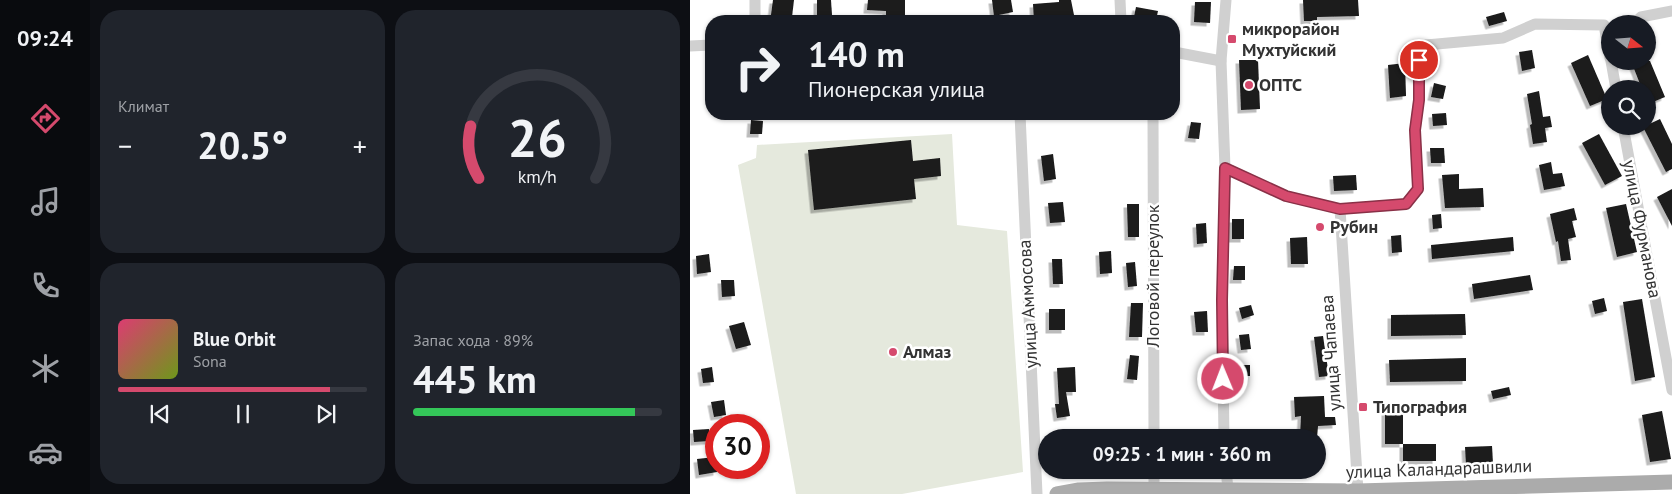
<!DOCTYPE html>
<html lang="ru">
<meta charset="utf-8">
<style>
body{margin:0;font-family:"PT Sans",sans-serif;background:#20242c;color:#f1f3f6;height:100vh;display:flex;flex-direction:column;font-size:19px;white-space:nowrap}
*{box-sizing:border-box;margin:0}
p{font-size:16px;color:#9ea1a6}
.icon{flex:none;width:28px;height:28px;fill:none;stroke:currentColor;stroke-width:2;stroke-linecap:round;stroke-linejoin:round}
.map{position:relative;flex:1;overflow:hidden}
.panel{display:flex;flex-direction:column;gap:10px;padding:10px;background:#0d0f14;width:600px}
.panel>*{flex:none}
.hud{position:absolute;left:15px;top:15px;width:475px;height:105px;border-radius:20px;box-shadow:0 1px 4px #0004;background:#171b24;color:#f1f3f6;overflow:hidden}
.needle{width:32px;rotate:107deg}
.buttons{position:absolute;left:911px;top:15px;display:grid;gap:10px}
.buttons a{display:grid;place-items:center;width:55px;height:55px;border-radius:50%;background:#171b24;box-shadow:0 1px 4px #0004;font-size:25px}
.speed{position:absolute;left:15px;top:414px;display:flex;gap:10px;font-size:25px;font-weight:700;text-align:center}
.speed>*{display:grid;place-content:center;width:65px;height:65px;border-radius:50%;background:#171b24;box-shadow:0 1px 4px #0004;line-height:1}
.speed .limit{border:8px solid #d22;background:#fff;color:#111}
.pin{position:absolute;display:grid;place-items:center;width:42px;height:42px;color:#fff;margin:-21px;border:2px solid #fff;border-radius:50%;box-shadow:0 1px 5px #0007}
.me{position:absolute;width:55px;margin:-28px;rotate:359deg;stroke-linejoin:round;filter:drop-shadow(0 0 4px #0008)}
.turn{display:flex;align-items:center;gap:18px;height:105px;padding:0 20px;font-size:22px}
.turn .icon{width:65px;height:65px;stroke-width:2.5}
.turn b{display:block;font-size:35px;line-height:42px}
.big{font-size:38px;font-weight:700;line-height:1.1}
.panel .widget{flex:1;display:flex;flex-direction:column;justify-content:center;gap:8px;min-width:0;padding:0 18px;border-radius:20px;background:#20242c}
.panel .dial{align-items:center;gap:0}
.dial svg{height:130px;overflow:visible;fill:none;stroke:#363941;stroke-width:7;stroke-linecap:round;text-anchor:middle}
.dial text{fill:#f1f3f6;stroke:none}
.song{display:flex;align-items:center;gap:15px}
.cover{width:60px;height:60px;border-radius:8px;background:linear-gradient(135deg,hsl(340 70% 55%),hsl(80 70% 35%))}
.played{height:5px;border-radius:2px;background:linear-gradient(90deg,#d54a6d 85%,#363941 85%)}
.keys{display:flex;justify-content:space-around;direction:ltr}
.heat{display:flex;justify-content:space-between;align-items:center;font-size:28px;direction:ltr}
.charge{height:8px;border-radius:4px;background:linear-gradient(90deg,#34c759 89%,#363941 0)}
.panel .tiles{flex:1;display:grid;gap:10px;grid-template-columns:repeat(2,1fr)}
.trip{position:absolute;left:348px;top:429px;width:288px;height:50px;border-radius:25px;background:#171b24;box-shadow:0 1px 4px #0004;font-weight:700;line-height:50px;text-align:center}
main{display:flex;flex:1;min-height:0}
.tabs{display:flex;flex-direction:column;width:90px;justify-content:space-around;align-items:center;background:#090b0e;color:#9ea1a6}
.tabs .icon{width:35px;height:35px}
.tabs .active{color:#d54a6d}
.tabs b{font-size:22px;color:#f1f3f6}
.map>svg:first-child{display:block}
.green{fill:#e5e9dd}
.building{fill:#1a1a1a;filter:url(#shadow)}
.lines{fill:none;stroke-linecap:round;stroke-linejoin:round}
.minor{stroke:#d0d0d0;stroke-width:11}
.major{stroke:#ababab;stroke-width:15}
.route-casing{stroke:#8a3047;stroke-width:12}
.route{stroke:#d54a6d;stroke-width:9}
.poi-dot{fill:#d54a6d;stroke:#fff;stroke-width:2}
.labels{text-anchor:middle;stroke-width:5;stroke-linejoin:round;paint-order:stroke}
.poi-label{font-size:18px;font-weight:bold;fill:#333;stroke:#fff;text-anchor:start}
.street-label{font-size:18px;fill:#333;stroke:#fff}
</style>
<main>
<nav class="tabs">
<b>09:24</b>
<svg class="icon active" aria-label="directions" viewBox="0 0 24 24"><path d="M12 3l9 9-9 9-9-9zM9 14v-3h6M13 9l2 2-2 2"/></svg>
<svg class="icon" aria-label="music" viewBox="0 0 24 24"><path d="M9 18V5l10-2v13"/><circle cx="6" cy="18" r="3"/><circle cx="16" cy="16" r="3"/></svg>
<svg class="icon" aria-label="phone" viewBox="0 0 24 24"><path d="M5 4h4l2 5-3 2q2 4 5 5l2-3 5 2v4C11 20 4 13 5 4z"/></svg>
<svg class="icon" aria-label="climate" viewBox="0 0 24 24"><path d="M12 3v18M4 7l16 10M4 17L20 7"/></svg>
<svg class="icon" aria-label="car" viewBox="0 0 24 24"><path d="M5 17H2v-5l4-1 3-4h7l3 4 3 1v5h-3M9 17h6M6 11h13"/><circle cx="7" cy="17" r="2"/><circle cx="17" cy="17" r="2"/></svg>
</nav>
<section class="panel">
<div class="tiles">
<div class="widget"><p>Климат</p>
<div class="heat"><a>−</a><b class="big">20.5°</b><a>+</a></div>
</div>
<div class="widget dial"><svg viewBox="0 0 100 80">
<path d="M14 69A42 42 0 1 1 86 69"/>
<path d="M14 69A42 42 0 0 1 9 37" stroke="#d54a6d"/>
<text x="50" y="56" font-size="32" font-weight="700">26</text>
<text x="50" y="72" font-size="11">km/h</text>
</svg></div>
<div class="widget">
<div class="song"><i class="cover"></i><div><b>Blue Orbit</b><p>Sona</p></div></div>
<div class="played"></div>
<div class="keys"><svg class="icon" aria-label="previous" viewBox="0 0 24 24"><path d="M18 5L8 12l10 7zM5 5v14"/></svg><svg class="icon" aria-label="pause" viewBox="0 0 24 24"><path d="M8 5v14M16 5v14"/></svg><svg class="icon" aria-label="next" viewBox="0 0 24 24"><path d="M6 5l10 7-10 7zM19 5v14"/></svg></div>
</div>
<div class="widget"><p>Запас хода · 89%</p><b class="big">445 km</b><div class="charge"></div></div>
</div>
</section>
<div class="map">
<svg width="982" height="494" viewBox="0 0 982 494">
<defs>
<filter id="shadow"><feDropShadow dx="-3.5" dy="3.5" stdDeviation="0" flood-color="#0004"/></filter>
</defs>
<rect width="100%" height="100%" fill="#fff"/>
<polygon class="green" points="262,134 267,225 317,231 333,472 212,494 106,494 48,165 66,158 67,145"/>
<g class="building">
<polygon points="83,0 104,0 102,17 81,15"/>
<polygon points="127,0 141,0 142,15 127,16"/>
<polygon points="178,0 215,0 215,15 196,15 196,11 177,10"/>
<polygon points="302,0 321,0 323,12 304,16"/>
<polygon points="369,0 381,0 385,20 344,21 343,4 369,2"/>
<polygon points="613,0 668,0 669,16 627,17 627,21 614,21"/>
<polygon points="505,2 521,2 520,23 504,22"/>
<polygon points="446,7 468,11 466,20 444,17"/>
<polygon points="814,12 817,21 799,26 796,17"/>
<polygon points="842,50 845,68 832,71 829,52"/>
<polygon points="898,55 917,99 900,106 881,63"/>
<polygon points="549,60 568,60 570,109 551,110"/>
<polygon points="941,61 960,61 975,97 958,104 958,89 952,89"/>
<polygon points="715,63 716,96 700,98 698,65"/>
<polygon points="744,83 756,86 753,99 741,97"/>
<polygon points="849,91 853,117 860,116 862,127 855,128 857,142 843,144 840,125 842,124 837,94"/>
<polygon points="756,113 757,125 743,126 742,114"/>
<polygon points="970,119 982,144 982,169 976,172 953,127"/>
<polygon points="61,120 73,121 72,134 60,134"/>
<polygon points="501,122 511,123 509,139 498,138"/>
<polygon points="909,134 932,176 915,185 892,143"/>
<polygon points="221,140 223,161 250,158 251,176 224,179 226,199 124,210 118,150"/>
<polygon points="740,148 754,148 755,163 741,163"/>
<polygon points="363,154 366,179 354,181 351,156"/>
<polygon points="861,162 863,174 872,173 875,186 854,190 849,165"/>
<polygon points="769,174 769,189 793,188 794,207 755,208 752,175"/>
<polygon points="666,175 667,190 644,191 643,176"/>
<polygon points="982,189 982,226 967,197"/>
<polygon points="373,202 375,222 360,223 358,203"/>
<polygon points="437,204 449,204 449,237 438,237"/>
<polygon points="936,204 947,252 927,257 916,208"/>
<polygon points="884,208 887,220 882,221 886,237 878,239 881,260 871,261 868,241 866,242 860,214"/>
<polygon points="751,214 752,228 743,229 742,215"/>
<rect x="542" y="219" width="12" height="20"/>
<polygon points="516,223 517,243 507,244 506,224"/>
<polygon points="711,235 712,252 702,253 701,236"/>
<polygon points="617,237 618,264 601,264 600,238"/>
<polygon points="823,237 824,251 742,259 741,245"/>
<polygon points="421,251 422,273 410,274 409,252"/>
<polygon points="19,254 21,272 7,274 6,256"/>
<polygon points="362,259 372,259 373,284 363,284"/>
<polygon points="445,262 447,286 438,287 436,263"/>
<polygon points="544,266 555,266 555,280 543,280"/>
<polygon points="840,275 843,290 784,299 782,284"/>
<polygon points="31,280 44,280 45,296 32,297"/>
<polygon points="914,298 917,311 905,314 902,301"/>
<polygon points="952,299 965,377 945,381 933,302"/>
<polygon points="441,303 453,303 452,337 439,337"/>
<polygon points="561,305 564,315 552,319 549,308"/>
<rect x="359" y="309" width="16" height="21"/>
<polygon points="517,311 518,332 506,332 504,312"/>
<polygon points="775,314 776,335 701,336 701,315"/>
<polygon points="54,322 61,345 46,349 39,326"/>
<polygon points="559,334 561,349 551,350 549,335"/>
<polygon points="633,336 639,376 629,377 624,337"/>
<polygon points="440,355 449,356 447,380 437,379"/>
<polygon points="776,358 776,381 700,382 699,360"/>
<rect x="548" y="365" width="12" height="11"/>
<polygon points="22,367 24,382 13,383 11,369"/>
<polygon points="385,367 386,392 376,392 380,416 367,418 365,404 369,404 367,368"/>
<polygon points="819,387 821,395 803,399 801,391"/>
<polygon points="634,396 635,417 645,417 646,425 628,426 627,438 610,438 611,416 605,417 604,397"/>
<polygon points="34,400 36,415 24,417 21,402"/>
<rect x="695" y="410" width="18" height="34"/>
<polygon points="972,411 981,459 960,462 952,415"/>
<polygon points="19,429 19,441 4,442 3,430"/>
<rect x="713" y="444" width="33" height="17"/>
<polygon points="802,446 803,463 776,464 775,447"/>
<polygon points="25,457 27,472 9,475 7,459"/>
</g>
<g class="lines">
<g class="minor">
<polyline points="430,0 431,21"/>
<polyline points="65,21 65,0"/>
<polyline points="944,24 951,17 982,11"/>
<polyline points="0,46 21,45"/>
<polyline points="484,52 531,61"/>
<polyline points="921,61 926,89"/>
<polyline points="330,114 347,494"/>
<polyline points="463,114 464,438"/>
<polyline points="933,126 982,390"/>
<polyline points="535,168 596,196 650,209 716,204 728,189 725,131 729,99 729,60 736,45 813,38 845,24 914,25 920,58"/>
<polyline points="650,209 668,491"/>
<polyline points="534,438 532,300 535,168 531,61 536,0"/>
<polyline points="464,470 464,489"/>
<polyline points="536,470 538,489"/>
</g>
<polyline class="major" points="367,494 389,490 417,489 668,491 982,482"/>
</g>
<g class="lines">
<g class="route-casing">
<polyline id="route" points="533,379 532,300 535,168 596,196 650,209 716,204 728,189 725,130 729,100 729,60"/>
</g>
<use href="#route" class="route"/>
</g>
<g class="poi-dot">
<rect x="537" y="34" width="10" height="10" rx="2.5"/>
<circle cx="559" cy="85" r="5"/>
<circle cx="630" cy="227" r="5"/>
<circle cx="203" cy="352" r="5"/>
<rect x="668" y="402" width="10" height="10" rx="2.5"/>
</g>
<g class="labels">
<g class="poi-label">
<text x="552" y="35">микрорайон<tspan x="552" dy="21">Мухтуйский</tspan></text>
<text x="569" y="91">ОПТС</text>
<text x="640" y="233">Рубин</text>
<text x="213" y="358">Алмаз</text>
<text x="683" y="413">Типография</text>
</g>
<g class="street-label">
<text transform="translate(952 229) rotate(79)" y="6">улица Фурманова</text>
<text transform="translate(463 276) rotate(-90)" y="6">Логовой переулок</text>
<text transform="translate(338 304) rotate(-93)" y="6">улица Аммосова</text>
<text transform="translate(641 353) rotate(-94)" y="6">улица Чапаева</text>
<text transform="translate(749 469) rotate(-2)" y="6">улица Каландарашвили</text>
</g>
</g>
</svg>
<div class="buttons">
<a><svg class="needle" viewBox="-14 -14 28 28"><path d="M0-13l5 13h-10z" fill="#e53935"/><path d="M0 13l5-13h-10z" fill="#9ea1a6"/></svg></a>
<a><svg class="icon" aria-label="search" viewBox="0 0 24 24"><circle cx="10" cy="10" r="6"/><path d="M15 15l6 6"/></svg></a>
</div>
<div class="speed"><div class="limit">30</div></div>
<div class="pin" style="left:729px;top:60px;background:#d93025"><svg class="icon" aria-label="arrive" viewBox="0 0 24 24"><path d="M6 21V4h12l-3 4 3 4H6"/></svg></div>
<svg class="me" style="left:533px;top:379px" viewBox="-20 -20 40 40"><circle r="17" fill="#d54a6d" stroke="#fff" stroke-width="3"/><path d="M0-11L8 9 0 5-8 9z" fill="#fff"/></svg>
<div class="trip">09:25 · 1 мин · 360 m</div>
<div class="hud">
<div class="turn"><svg class="icon" aria-label="right" viewBox="0 0 24 24"><path d="M7 20v-9h11M14 6l5 5-5 5"/></svg><div><b>140 m</b>Пионерская улица</div></div>
</div>
</div>
</main>
